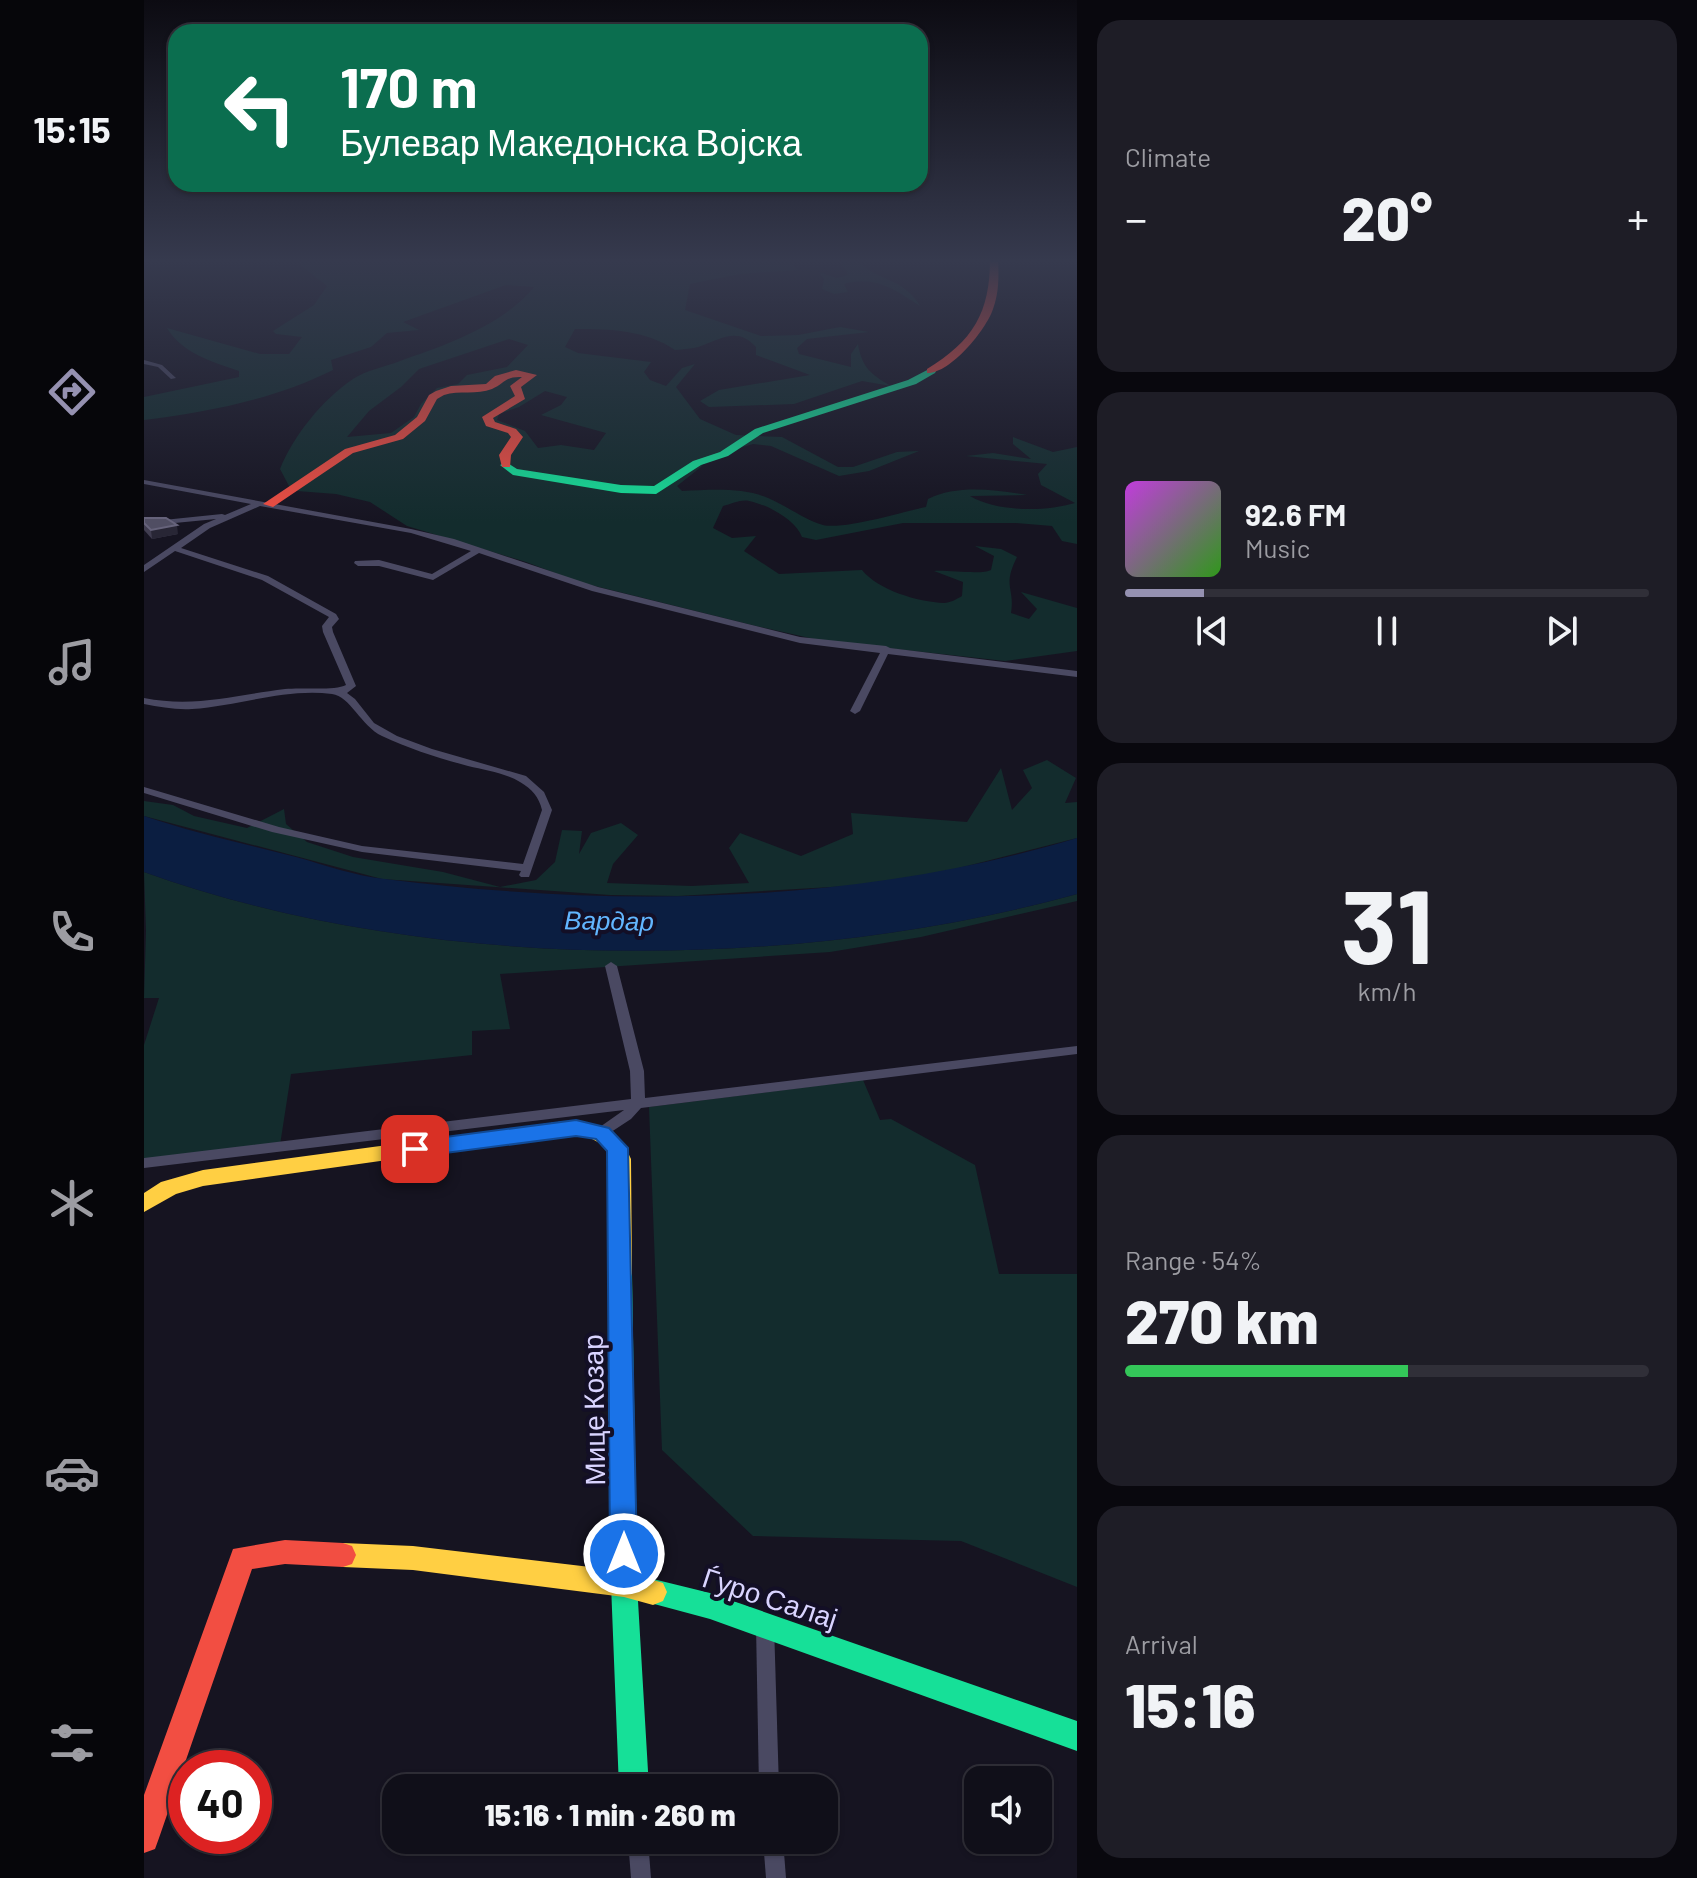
<!DOCTYPE html>
<meta charset="utf-8">
<style>
body{margin:0;font-family:Barlow,sans-serif;background:#1e1d26;color:#f1f3f6;height:100vh;display:flex;flex-direction:column;font-size:30px;white-space:nowrap}
*{box-sizing:border-box;margin:0}
p{font-size:26px;color:#9c9ca2}
.icon{flex:none;width:44px;height:44px;fill:none;stroke:currentColor;stroke-width:2;stroke-linecap:round;stroke-linejoin:round}
.map{position:relative;flex:1;overflow:hidden}
.sheet{display:flex;flex-direction:column;gap:20px;padding:20px;background:#09080e;width:620px}
.sheet>*{flex:none}
.hud{position:absolute;left:24px;top:24px;width:760px;height:168px;border-radius:24px;box-shadow:0 2px 6px #0004,0 0 0 2px #302f38;background:#0b6e4f;color:#fff;overflow:hidden}
.controls{position:absolute;left:820px;top:1766px;display:grid;gap:16px}
.controls a{display:grid;place-items:center;width:88px;height:88px;border-radius:16px;background:#100f19;box-shadow:0 2px 6px #0004,0 0 0 2px #302f38;font-size:40px}
.speed{position:absolute;left:24px;top:1750px;display:flex;gap:16px;font-size:40px;font-weight:700;text-align:center}
.speed>*{display:grid;place-content:center;width:104px;height:104px;border-radius:50%;background:#100f19;box-shadow:0 2px 6px #0004,0 0 0 2px #302f38;line-height:1}
.speed .limit{border:12px solid #d22;background:#fff;color:#111}
.pin{position:absolute;display:grid;place-items:center;width:68px;height:68px;color:#fff;margin:-34px;border-radius:16px;box-shadow:0 4px 12px #0006}
.me{position:absolute;width:88px;margin:-44px;rotate:0deg;stroke-linejoin:round;filter:drop-shadow(0 0 6px #0008)}
.turn{display:flex;align-items:center;gap:28px;height:168px;padding:0 40px;font-size:36px}
.turn .icon{width:104px;height:104px;stroke-width:2.5}
.turn b{display:block;font-size:56px;line-height:68px}
.big{font-size:60px;font-weight:800;line-height:1.1}
.sheet .tile{flex:1;display:flex;flex-direction:column;justify-content:center;gap:12px;min-width:0;padding:0 28px;border-radius:24px;background:#1e1d26}
.sheet .dial{align-items:center;gap:0}
.dial b{font-size:104px;line-height:1}
.song{display:flex;align-items:center;gap:24px}
.cover{width:96px;height:96px;border-radius:12px;background:linear-gradient(135deg,hsl(290 70% 55%),hsl(110 70% 35%))}
.played{height:8px;border-radius:4px;background:linear-gradient(90deg,#9591b1 15%,#302f38 15%)}
.keys{display:flex;justify-content:space-around;direction:ltr}
.heat{display:flex;justify-content:space-between;align-items:center;font-size:44px;direction:ltr}
.charge{height:12px;border-radius:6px;background:linear-gradient(90deg,#34c759 54%,#302f38 0)}
.trip{position:absolute;left:238px;top:1774px;width:456px;height:80px;border-radius:24px;background:#100f19;box-shadow:0 2px 6px #0004,0 0 0 2px #302f38;font-weight:800;line-height:80px;text-align:center}
main{display:flex;flex:1;min-height:0}
.dock{display:flex;flex-direction:column;width:144px;justify-content:space-around;align-items:center;background:#06060a;color:#9c9ca2}
.dock .icon{width:56px;height:56px}
.dock .on{color:#9591b1}
.dock b{font-size:36px;color:#f1f3f6}
.map>svg:first-child{display:block}
.green{fill:#132c2d;fill-rule:evenodd}
.water{fill:#0b1e41}
.lines{fill:none;stroke-linecap:round;stroke-linejoin:round}
.street{fill:#4a4962;fill-rule:evenodd}
.fast{fill:#16e098;fill-rule:evenodd}
.slow{fill:#ffcf43;fill-rule:evenodd}
.jam{fill:#f24e42;fill-rule:evenodd}
.wall{fill:#403d50}
.shaded-wall{fill:#282635}
.building{fill:#504e63;stroke:#66637b;stroke-width:2}
.route{fill:#1a73e8;stroke:#114b97;stroke-width:2}
.labels{text-anchor:middle;stroke-width:8;stroke-linejoin:round;paint-order:stroke}
.water-label{font-size:26px;font-style:italic;fill:#62b6ff;stroke:#130f26}
.near-street-label{font-size:28px;fill:#d9d4ff;stroke:#130f26}
</style>
<main>
<nav class="dock">
<b>15:15</b>
<svg class="icon on" aria-label="directions" viewBox="0 0 24 24"><path d="M12 3l9 9-9 9-9-9zM9 14v-3h6M13 9l2 2-2 2"/></svg>
<svg class="icon" aria-label="music" viewBox="0 0 24 24"><path d="M9 18V5l10-2v13"/><circle cx="6" cy="18" r="3"/><circle cx="16" cy="16" r="3"/></svg>
<svg class="icon" aria-label="phone" viewBox="0 0 24 24"><path d="M5 4h4l2 5-3 2q2 4 5 5l2-3 5 2v4C11 20 4 13 5 4z"/></svg>
<svg class="icon" aria-label="climate" viewBox="0 0 24 24"><path d="M12 3v18M4 7l16 10M4 17L20 7"/></svg>
<svg class="icon" aria-label="car" viewBox="0 0 24 24"><path d="M5 17H2v-5l4-1 3-4h7l3 4 3 1v5h-3M9 17h6M6 11h13"/><circle cx="7" cy="17" r="2"/><circle cx="17" cy="17" r="2"/></svg>
<svg class="icon" aria-label="filters" viewBox="0 0 24 24"><path d="M4 7h16M4 17h16"/><circle cx="9" cy="7" r="2"/><circle cx="15" cy="17" r="2"/></svg>
</nav>
<div class="map">
<svg width="933" height="1878" viewBox="0 0 933 1878">
<rect width="100%" height="100%" fill="#161421"/>
<g class="green">
<path d="M 156,259 L 336,259 L 343,263 L 376,259 L 644,259 L 654,270 L 596,274 L 546,284 L 541,310 L 617,336 L 654,335 L 696,327 L 725,332 L 663,339 L 653,348 L 655,354 L 707,367 L 707,354 L 714,344 C 718,367 726,374 747,386 L 718,381 L 650,404 L 565,407 L 556,401 L 575,390 L 666,375 L 612,355 L 612,347 C 594,327 578,338 557,346 C 550,349 539,349 531,350 C 502,330 465,329 431,329 L 421,347 L 434,353 L 507,362 L 500,372 L 506,380 L 522,386 L 538,368 L 551,364 L 532,387 L 556,419 L 592,435 L 638,437 L 694,467 L 709,467 L 753,452 L 775,451 L 725,471 L 695,476 L 627,446 L 609,444 L 564,457 L 557,467 L 533,486 L 538,491 C 566,490 598,487 624,498 C 643,506 659,519 679,525 C 700,530 758,512 782,507 L 784,499 C 814,484 852,490 883,495 L 826,496 C 853,512 901,512 931,503 L 897,485 L 894,474 L 903,464 L 822,456 L 849,453 L 887,459 L 869,444 L 869,437 L 909,452 L 933,447 L 933,544 L 918,541 L 908,526 L 871,523 L 759,523 L 672,540 L 658,537 C 651,519 624,505 605,501 C 598,499 587,504 579,506 L 569,528 L 588,538 L 612,536 L 600,551 L 635,574 L 718,570 C 734,590 774,602 800,603 C 806,603 813,599 818,596 L 819,582 L 790,571 C 805,570 838,575 847,570 L 850,556 L 831,546 L 857,549 L 873,557 C 858,587 871,587 867,613 L 885,619 L 893,609 L 877,592 L 933,608 L 933,651 L 861,661 L 679,641 L 612,626 L 435,582 L 382,562 L 263,526 L 226,502 L 192,494 L 153,491 L 145,486 L 136,469 C 150,435 178,400 209,379 C 222,370 241,367 256,361 C 302,345 358,326 390,287 L 362,285 L 259,322 L 275,330 L 243,333 L 227,347 L 187,360 L 189,370 C 131,399 65,412 0,420 L 0,397 L 95,377 L 95,371 C 68,362 38,353 23,328 L 116,354 L 145,354 L 158,337 L 132,334 L 129,331 L 170,305 L 183,286 L 154,263 ZM 365,339 L 384,345 L 363,367 L 323,375 L 314,384 L 293,388 L 277,404 L 270,417 L 247,433 L 203,437 L 225,411 L 257,387 L 275,369 ZM 401,391 L 423,397 L 417,405 L 397,415 L 462,433 L 450,450 L 417,445 L 394,448 L 381,431 L 353,420 L 355,414 L 375,407 Z"/>
<path d="M 691,259 L 717,259 L 715,262 C 736,282 760,278 776,306 C 751,290 731,275 700,284 L 704,292 L 690,294 L 678,289 L 680,279 L 675,272 L 693,278 L 704,275 L 701,268 Z"/>
<polygon points="903,760 932,778 921,803 933,802 933,838 807,870 722,885 534,896 466,895 238,879 0,816 0,801 29,805 50,816 103,828 140,809 142,824 163,842 209,857 299,872 356,887 392,880 411,862 418,830 438,831 435,854 447,833 477,823 494,835 469,864 463,883 548,886 605,883 585,848 596,833 657,856 709,834 707,813 823,822 857,768 868,810 888,788 879,770"/>
<path d="M 0,872 C 281,973 646,973 933,894 L 933,901 L 777,937 L 686,952 L 356,974 L 366,1029 L 328,1031 L 328,1055 L 147,1074 L 136,1145 L 0,1163 L 0,1045 L 15,998 L 0,998 L 2,931 Z"/>
<polygon points="719,1080 736,1120 747,1119 831,1165 855,1274 933,1274 933,1587 817,1541 609,1536 518,1450 505,1107"/>
</g>
<path class="water" d="M 0,816 C 50,833 101,844 152,857 C 181,865 211,876 241,879 C 471,908 710,905 933,838 L 933,894 C 646,973 281,973 0,872 Z"/>
<g class="lines">
<g class="street">
<polygon points="0,360 18,365 32,378 27,379 14,367 0,364"/>
<path d="M 0,480 L 267,529 L 310,539 L 454,587 L 656,637 L 742,646 L 746,648 L 933,671 L 933,677 L 744,654 L 716,711 L 711,714 L 706,711 L 736,653 L 656,643 L 448,591 L 335,553 L 289,580 L 235,566 L 214,566 L 210,563 L 211,561 L 235,560 L 288,574 L 327,551 L 267,533 L 116,506 L 66,528 L 37,548 L 124,576 L 192,614 L 195,619 L 188,627 L 189,632 L 212,686 L 203,693 L 211,699 L 230,723 L 253,736 L 288,749 L 382,776 L 400,792 L 408,810 L 385,877 L 377,877 L 375,875 L 377,871 L 218,852 L 128,832 L 0,793 L 0,787 L 135,827 L 218,846 L 379,864 L 398,810 C 395,797 388,789 376,782 C 361,773 341,770 324,766 C 295,758 265,749 238,736 C 217,726 206,696 188,694 C 141,688 95,706 48,709 C 32,710 16,707 0,704 L 0,698 C 51,708 91,695 141,689 C 157,687 191,691 202,685 L 179,632 L 178,626 L 185,617 L 118,580 L 31,551 L 0,572 L 0,565 L 60,524 L 72,519 L 0,526 L 0,522 L 78,514 L 81,515 L 107,504 L 0,484 Z"/>
<polygon points="467,962 473,966 500,1071 501,1098 933,1046 933,1054 497,1108 487,1119 458,1138 453,1137 451,1133 453,1129 480,1110 0,1168 0,1158 487,1099 486,1071 461,966"/>
<polygon points="621,1616 627,1619 630,1625 635,1788 615,1788 612,1625 615,1619"/>
<polygon points="484,1840 504,1840 507,1878 487,1878"/>
<polygon points="619,1840 639,1840 642,1878 622,1878"/>
</g>
<g class="fast">
<polygon points="787,368 792,371 791,373 772,384 619,433 584,456 557,465 512,494 477,493 369,475 356,465 362,462 373,469 477,485 510,486 549,461 576,452 611,429 764,380"/>
<polygon points="477,1265 485,1268 488,1274 493,1584 505,1788 475,1788 467,1584 466,1274 469,1268"/>
<polygon points="509,1579 566,1593 933,1721 933,1751 566,1619 499,1601 495,1592 499,1583"/>
</g>
<g class="slow">
<path d="M 421,1121 C 451,1122 475,1129 487,1159 L 488,1274 L 485,1280 L 477,1283 L 469,1280 L 466,1274 C 466,1253 471,1162 461,1149 C 452,1136 435,1136 421,1135 L 59,1186 L 32,1194 L 0,1212 L 0,1193 L 17,1182 L 59,1170 Z"/>
<polygon points="199,1543 269,1546 480,1571 519,1583 523,1592 519,1601 509,1605 480,1597 269,1570 199,1567 190,1564 186,1555 190,1546"/>
</g>
<g class="jam">
<path d="M 846,259 L 854,259 C 855,276 855,293 849,309 C 842,330 806,374 783,373 L 783,369 C 829,341 846,313 846,259 Z"/>
<path d="M 372,370 L 393,375 L 377,387 L 381,399 L 349,418 L 351,422 L 372,429 L 379,437 L 367,455 L 366,467 L 358,467 L 355,455 L 367,437 L 364,433 L 342,426 L 338,417 L 371,396 L 366,386 L 378,377 C 361,376 360,384 348,389 C 333,395 315,390 300,395 L 293,399 L 281,421 L 259,439 L 209,453 L 129,507 L 119,504 L 201,449 L 251,435 L 273,417 L 285,395 L 292,391 L 307,386 L 342,384 L 351,376 Z"/>
<polygon points="141,1540 199,1543 208,1546 212,1555 208,1564 199,1567 141,1564 108,1569 15,1838 11,1849 0,1853 0,1795 89,1549"/>
</g>
</g>
<polygon class="wall" points="0,518 34,534 8,539 0,530"/>
<polygon class="shaded-wall" points="33,525 34,534 8,539 7,530"/>
<polygon class="building" points="0,518 22,518 33,525 7,530 0,523"/>
<linearGradient id="sky" x2="0" y2="1"><stop stop-color="#0c0b12"/><stop offset="0.5" stop-color="#363a4e"/><stop offset="1" stop-color="#363a4e" stop-opacity="0"/></linearGradient>
<rect width="933" height="522" fill="url(#sky)"/>
<polygon class="route" points="432,1120 465,1128 484,1148 493,1554 489,1563 480,1566 470,1563 466,1554 463,1151 452,1139 432,1136 271,1157 263,1154 260,1149 263,1144 271,1141"/>
<g class="labels">
<g class="water-label">
<text transform="translate(465 921) rotate(1)" y="9">Вардар</text>
</g>
<g class="near-street-label">
<text transform="translate(450 1410) rotate(-91)" y="10">Мице Козар</text>
<text transform="translate(626 1598) rotate(18)" y="10">Ѓуро Салај</text>
</g>
</g>
</svg>
<div class="controls">
<a><svg class="icon" aria-label="sound" viewBox="0 0 24 24"><path d="M4 9h4l5-4v14l-5-4H4zM17 9q2 3 0 6"/></svg></a>
</div>
<div class="speed"><div class="limit">40</div></div>
<div class="pin" style="left:271px;top:1149px;background:#d93025"><svg class="icon" aria-label="arrive" viewBox="0 0 24 24"><path d="M6 21V4h12l-3 4 3 4H6"/></svg></div>
<svg class="me" style="left:480px;top:1554px" viewBox="-20 -20 40 40"><circle r="17" fill="#1a73e8" stroke="#fff" stroke-width="3"/><path d="M0-11L8 9 0 5-8 9z" fill="#fff"/></svg>
<div class="trip">15:16 · 1 min · 260 m</div>
<div class="hud">
<div class="turn"><svg class="icon" aria-label="left" viewBox="0 0 24 24"><path d="M17 20v-9H6M10 6l-5 5 5 5"/></svg><div><b>170 m</b>Булевар Македонска Војска</div></div>
</div>
</div>
<section class="sheet">
<div class="tile"><p>Climate</p>
<div class="heat"><a>−</a><b class="big">20°</b><a>+</a></div>
</div>
<div class="tile">
<div class="song"><i class="cover"></i><div><b>92.6 FM</b><p>Music</p></div></div>
<div class="played"></div>
<div class="keys"><svg class="icon" aria-label="previous" viewBox="0 0 24 24"><path d="M18 5L8 12l10 7zM5 5v14"/></svg><svg class="icon" aria-label="pause" viewBox="0 0 24 24"><path d="M8 5v14M16 5v14"/></svg><svg class="icon" aria-label="next" viewBox="0 0 24 24"><path d="M6 5l10 7-10 7zM19 5v14"/></svg></div>
</div>
<div class="tile dial"><b>31</b><p>km/h</p></div>
<div class="tile"><p>Range · 54%</p><b class="big">270 km</b><div class="charge"></div></div>
<div class="tile"><p>Arrival</p><b class="big">15:16</b></div>
</section>
</main>
